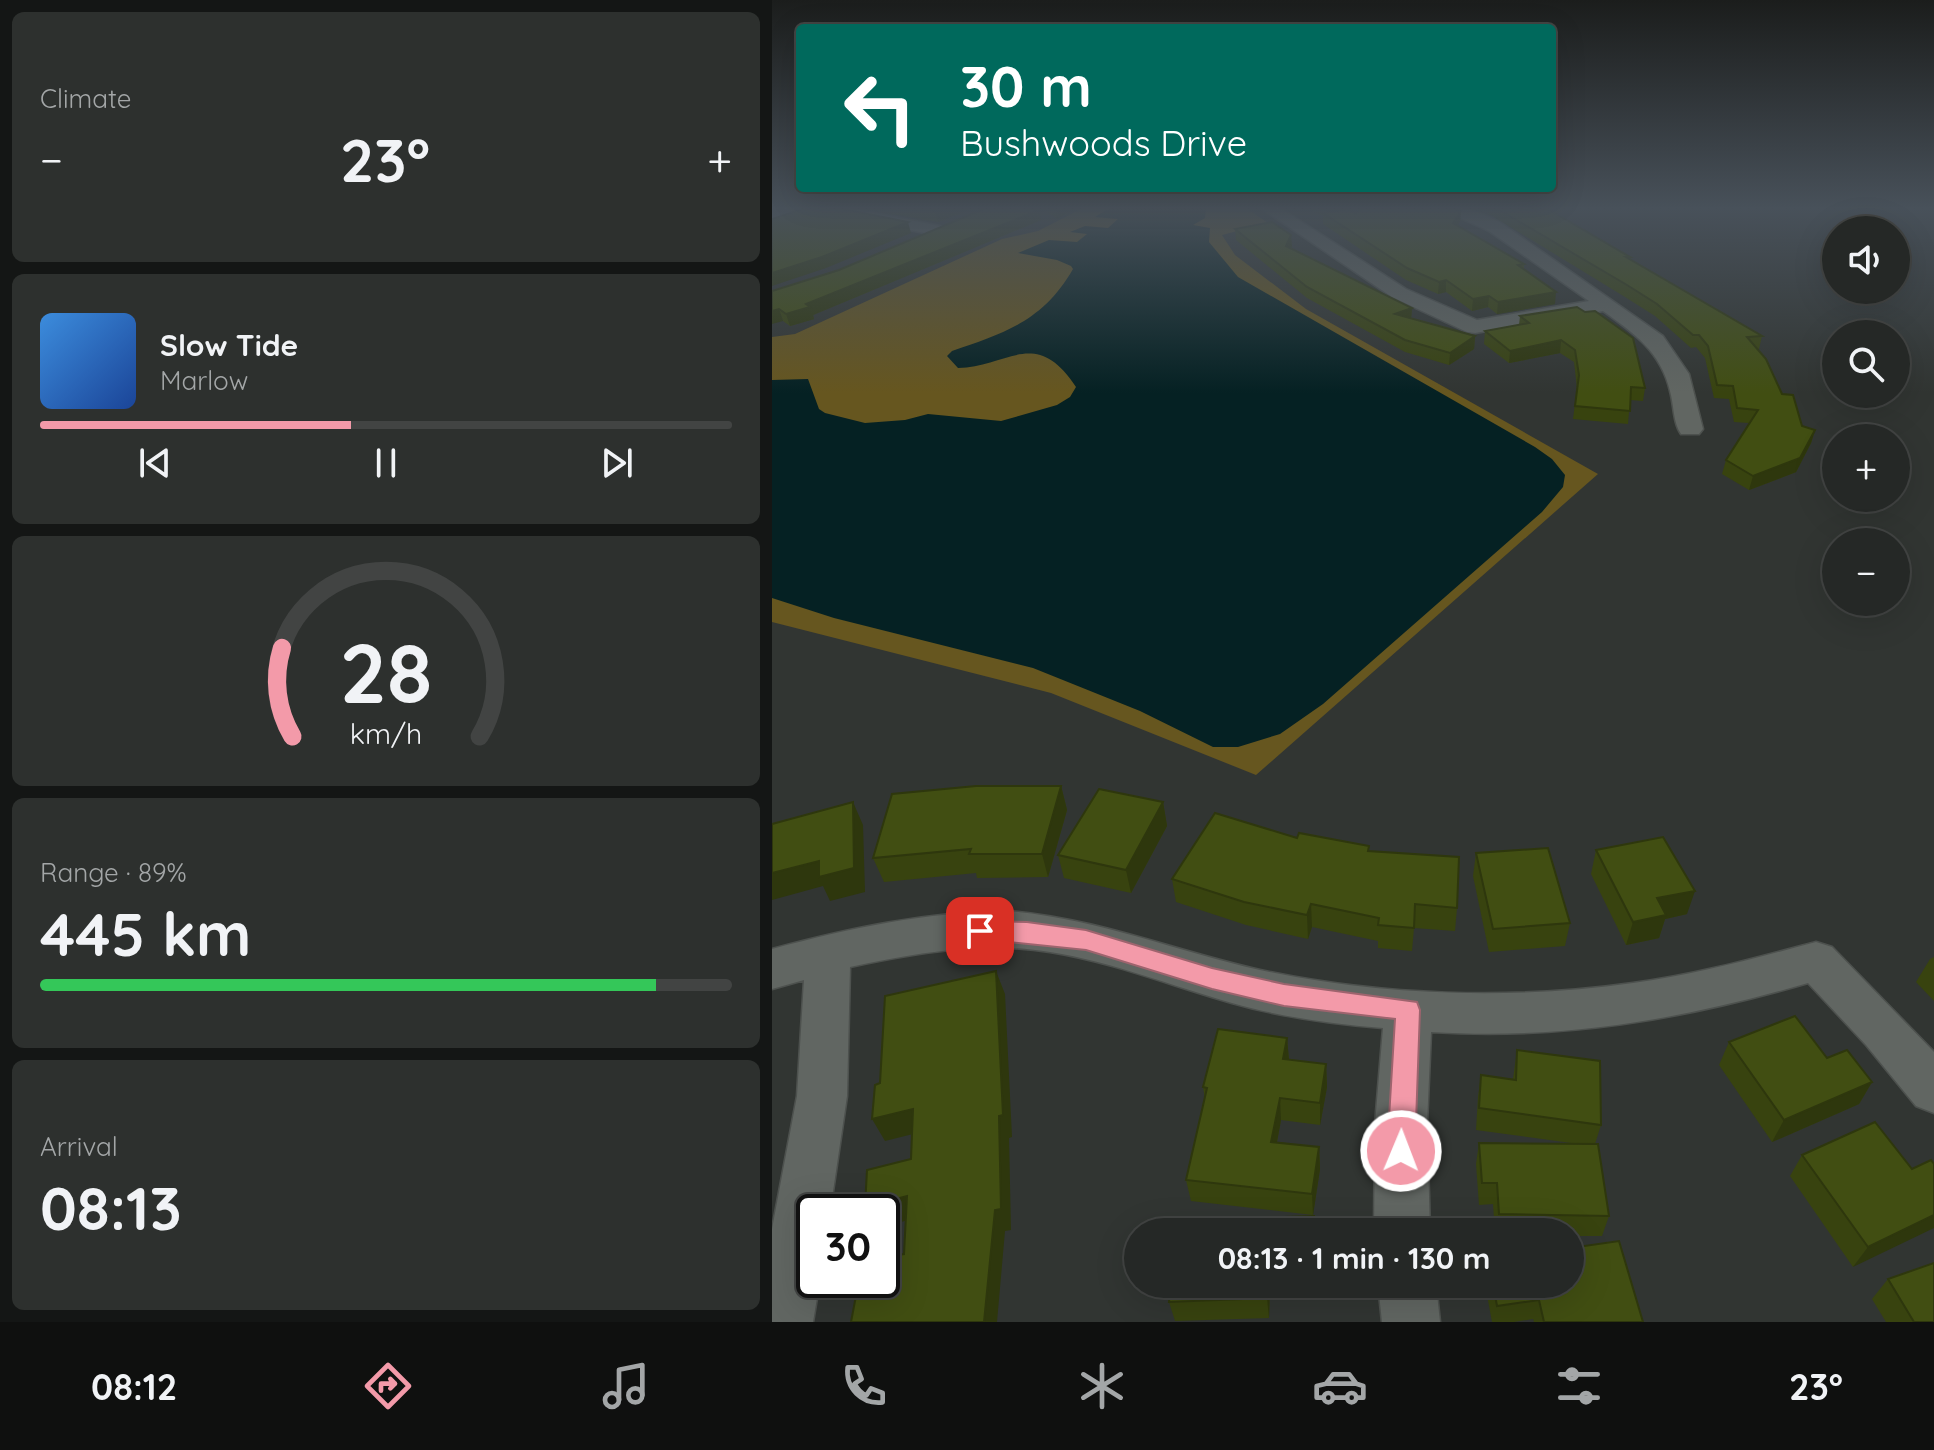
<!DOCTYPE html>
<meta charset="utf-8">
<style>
body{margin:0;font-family:Quicksand,sans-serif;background:#2d302e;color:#f1f3f6;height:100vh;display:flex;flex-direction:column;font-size:30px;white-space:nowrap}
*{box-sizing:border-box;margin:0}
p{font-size:26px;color:#a3a6a7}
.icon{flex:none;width:44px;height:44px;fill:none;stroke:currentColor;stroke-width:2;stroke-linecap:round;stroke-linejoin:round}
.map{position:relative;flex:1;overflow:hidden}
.panel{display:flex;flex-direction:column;gap:12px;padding:12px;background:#141615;width:772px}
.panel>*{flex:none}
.banner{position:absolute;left:24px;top:24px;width:760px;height:168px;border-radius:8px;box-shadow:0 8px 32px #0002,0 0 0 2px #424443;background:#00695c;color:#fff;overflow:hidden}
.controls{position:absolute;left:1050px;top:216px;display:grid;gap:16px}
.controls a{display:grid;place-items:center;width:88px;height:88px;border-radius:50%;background:#252826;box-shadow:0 8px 32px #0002,0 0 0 2px #424443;font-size:40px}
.speed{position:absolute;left:24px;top:1194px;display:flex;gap:16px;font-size:40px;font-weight:700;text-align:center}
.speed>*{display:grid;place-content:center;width:104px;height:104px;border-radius:50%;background:#252826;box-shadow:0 8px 32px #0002,0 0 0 2px #424443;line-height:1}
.speed .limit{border:4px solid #111;border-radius:12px;background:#fff;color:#111}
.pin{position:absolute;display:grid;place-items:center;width:68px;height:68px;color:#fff;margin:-34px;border-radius:16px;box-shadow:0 4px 12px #0006}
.me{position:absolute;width:88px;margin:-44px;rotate:1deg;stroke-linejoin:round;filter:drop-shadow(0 0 6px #0008)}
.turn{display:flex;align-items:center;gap:28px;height:168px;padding:0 32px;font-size:36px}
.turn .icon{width:104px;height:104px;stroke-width:2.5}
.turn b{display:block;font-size:56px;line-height:68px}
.big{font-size:60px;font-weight:700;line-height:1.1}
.panel .tile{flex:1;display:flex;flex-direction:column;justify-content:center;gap:12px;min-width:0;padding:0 28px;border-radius:12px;background:#2d302e}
.panel .dial{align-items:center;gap:0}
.dial svg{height:208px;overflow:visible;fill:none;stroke:#424443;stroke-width:7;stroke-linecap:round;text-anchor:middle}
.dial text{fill:#f1f3f6;stroke:none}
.song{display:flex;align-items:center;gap:24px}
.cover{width:96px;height:96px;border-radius:12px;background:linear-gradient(135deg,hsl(210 70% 55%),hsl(220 70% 35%))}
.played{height:8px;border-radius:4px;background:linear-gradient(90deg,#f39aa9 45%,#424443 45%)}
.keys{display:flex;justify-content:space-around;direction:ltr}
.heat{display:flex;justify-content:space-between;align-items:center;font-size:44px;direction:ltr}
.charge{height:12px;border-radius:6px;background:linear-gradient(90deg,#34c759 89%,#424443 0)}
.trip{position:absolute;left:352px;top:1218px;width:460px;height:80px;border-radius:40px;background:#252826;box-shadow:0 8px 32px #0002,0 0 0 2px #424443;font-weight:700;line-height:80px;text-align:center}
.tab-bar{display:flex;height:128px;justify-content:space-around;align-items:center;background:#0f100f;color:#a3a6a7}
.tab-bar .icon{width:56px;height:56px}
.tab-bar .current{color:#f39aa9}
.tab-bar b{font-size:36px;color:#f1f3f6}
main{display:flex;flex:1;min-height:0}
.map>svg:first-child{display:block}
.green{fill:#66561f}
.water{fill:#052123}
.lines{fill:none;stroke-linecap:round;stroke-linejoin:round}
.minor-casing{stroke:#4d514e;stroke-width:3}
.minor{fill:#616662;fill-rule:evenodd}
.wall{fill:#38430f}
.shaded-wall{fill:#2e370d}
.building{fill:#414e12;stroke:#2e370d;stroke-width:2}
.route{fill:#f39aa9;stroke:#9e646e;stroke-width:2}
</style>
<main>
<section class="panel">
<div class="tile"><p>Climate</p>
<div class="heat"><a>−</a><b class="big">23°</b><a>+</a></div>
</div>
<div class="tile">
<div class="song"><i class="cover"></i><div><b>Slow Tide</b><p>Marlow</p></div></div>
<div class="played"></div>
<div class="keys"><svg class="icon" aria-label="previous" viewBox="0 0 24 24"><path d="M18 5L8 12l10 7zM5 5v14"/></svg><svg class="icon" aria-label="pause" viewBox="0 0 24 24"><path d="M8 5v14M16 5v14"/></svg><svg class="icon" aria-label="next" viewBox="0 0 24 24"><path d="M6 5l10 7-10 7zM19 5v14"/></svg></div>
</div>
<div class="tile dial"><svg viewBox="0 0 100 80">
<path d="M14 69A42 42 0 1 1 86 69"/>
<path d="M14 69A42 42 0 0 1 10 35" stroke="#f39aa9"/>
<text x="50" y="56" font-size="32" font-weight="700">28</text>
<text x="50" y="72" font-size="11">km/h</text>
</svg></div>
<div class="tile"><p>Range · 89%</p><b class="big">445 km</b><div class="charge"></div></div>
<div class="tile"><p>Arrival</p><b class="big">08:13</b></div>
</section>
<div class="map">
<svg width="1162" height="1322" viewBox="0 0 1162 1322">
<rect width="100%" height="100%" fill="#313532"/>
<polygon class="green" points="311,208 474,208 496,223 450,235 463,255 534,309 826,474 484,775 279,693 0,622 0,337 23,334 230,239 266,231"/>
<path class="water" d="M 337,208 L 434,208 L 433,218 L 421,225 L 438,228 L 437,242 L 466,277 L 763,447 L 780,459 L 793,475 L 791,487 L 770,512 L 551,704 L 508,734 L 466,747 L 441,747 L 368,711 L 261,668 L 62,618 L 0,598 L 0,380 L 36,379 L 47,409 L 53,413 L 93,423 L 133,420 L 156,414 L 229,421 L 285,405 L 298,397 L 304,387 C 264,326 235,367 186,368 L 175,356 L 180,351 C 233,333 271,321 301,269 L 299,266 L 285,260 L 246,253 L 277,240 L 305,242 L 315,234 L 298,232 L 313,226 L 336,228 L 346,219 L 323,217 Z"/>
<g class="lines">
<g class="minor-casing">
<g id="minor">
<polygon points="6,208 30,208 28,212 0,220 0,209"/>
<polygon points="45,208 76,208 168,226 177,231 168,236 53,213"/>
<path d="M 489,208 L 508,208 L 634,289 L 705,320 L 817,301 L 717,231 L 666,208 C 690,206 707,211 729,223 L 891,336 L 917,374 L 931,429 L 927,434 L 909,434 C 901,423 902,405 898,391 C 889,352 862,333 831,311 L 703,333 L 695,332 L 620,297 Z"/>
<path d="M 236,911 C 324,918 403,951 488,970 C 609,996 740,1000 861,983 C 923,975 984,958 1044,942 L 1060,947 L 1162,1052 L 1162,1113 L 1144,1106 L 1094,1045 L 1036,983 C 908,1020 792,1040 659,1032 L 655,1124 L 658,1232 L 602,1232 L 603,1124 L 611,1028 C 560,1024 509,1017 460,1003 C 400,986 341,962 278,952 C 212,941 143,953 78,967 L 75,1096 L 58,1212 L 42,1212 L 42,1280 L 48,1280 L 41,1322 L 0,1322 L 0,1229 L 25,1096 L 32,980 L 0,989 L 0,949 C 78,928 154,912 236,911 Z"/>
<polygon points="606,1284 664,1284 668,1322 610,1322"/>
</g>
</g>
<use href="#minor" class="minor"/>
</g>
<g class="wall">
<polygon points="86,208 199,208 199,209 166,222"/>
<polygon points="270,208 304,208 285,219"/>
<polygon points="530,208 570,208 570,210 584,214 689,211 688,221 686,225 752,264 752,269 783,304 725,314 716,307 700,311 674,292 666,294 634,280 551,224 551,215"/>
<polygon points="694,208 775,208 858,259 990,336 987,349 985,349 1010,394 1030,426 1043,430 1039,443 1024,472 977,490 950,474 954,460 977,423 962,422 957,399 942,398 933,358 924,347 919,348 883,316 853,297 714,212"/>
<polygon points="269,220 41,315 42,319 18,326 11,321 0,291"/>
<polygon points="463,229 520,246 518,249 640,308 639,318 703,336 702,349 677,365 633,352 535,298 464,240"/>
<polygon points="748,316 873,388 871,401 858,400 856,424 801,419 805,388 802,362 788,353 737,363 712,344 713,331 747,325"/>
<polygon points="289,786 295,810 276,877 205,878 204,873 112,882 101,858"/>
<polygon points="391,802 395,826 359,893 292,878 286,855"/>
<polygon points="525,838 597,851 685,908 683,931 642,928 640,951 606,948 606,941 540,927 536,939 474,925 404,902 400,879"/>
<polygon points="824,850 915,914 893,919 887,938 854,945 819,874"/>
<polygon points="704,853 798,923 793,946 717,952 701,876"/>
<polygon points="1162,957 1162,1001 1144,982 1158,959"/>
<polygon points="515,1038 517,1060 554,1064 555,1087 548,1125 509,1120 505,1142 547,1147 548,1169 541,1215 419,1201 414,1180 433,1099 431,1087"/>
<polygon points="957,1042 1055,1058 1100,1082 1087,1104 1000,1142 947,1065"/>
<polygon points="745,1050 829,1125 823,1144 837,1216 830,1236 798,1236 798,1232 723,1232 721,1204 707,1205 704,1164 707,1143 799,1143 704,1130 706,1097 709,1075 741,1079"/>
<polygon points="1030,1155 1140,1169 1162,1164 1081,1267 1018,1176"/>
<polygon points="1116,1279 1162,1322 1114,1322 1100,1299"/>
<polygon points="498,1284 497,1318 403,1321 397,1302"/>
<polygon points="713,1284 798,1284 871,1322 762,1322 761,1319 742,1322 720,1322"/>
</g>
<g class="shaded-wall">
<polygon points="173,208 199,208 199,209 166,222 163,211"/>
<polygon points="286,208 304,208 285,219 283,209"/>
<polygon points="267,210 269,220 41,315 42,319 18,326 14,314 34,304"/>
<polygon points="689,211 688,221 681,234 681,223"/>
<polygon points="136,222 139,233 54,268 0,286 0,273"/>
<polygon points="519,235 520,246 514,257 514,246"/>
<polygon points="674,280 674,292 666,294 667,282"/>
<polygon points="784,292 783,304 725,314 726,302"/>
<polygon points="717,296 716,307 700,311 701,299"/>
<polygon points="640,308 639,320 623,314"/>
<polygon points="7,309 11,321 0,324 0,311"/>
<polygon points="703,336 702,349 677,365 678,353"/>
<polygon points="789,340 788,353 737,363 738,351"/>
<polygon points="1043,430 1039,443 1024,472 977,490 981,476"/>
<polygon points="289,786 295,810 276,877 270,854"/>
<polygon points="81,802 91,825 93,892 58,901 51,886 0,900 0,873"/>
<polygon points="391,802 395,826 359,893 354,870"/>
<polygon points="923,891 915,914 893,919 887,938 854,945 861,922 885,898"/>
<polygon points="539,904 540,927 536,939 535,915"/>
<polygon points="224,971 233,994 240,1137 237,1138 239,1230 233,1231 225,1322 212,1322"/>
<polygon points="515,1038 517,1061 511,1059"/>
<polygon points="554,1064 555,1087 548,1125 548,1103"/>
<polygon points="1100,1082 1087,1104 1000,1142 1012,1120"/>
<polygon points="508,1098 509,1120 501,1163 499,1142"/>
<polygon points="141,1109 153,1131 113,1141 100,1119"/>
<polygon points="547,1147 548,1169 541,1215 540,1194"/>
<polygon points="135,1196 148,1217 110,1227 110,1212 96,1212 93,1207"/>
<polygon points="1162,1215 1162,1228 1081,1267 1096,1247"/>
<polygon points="495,1284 498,1284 497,1318 495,1298"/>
</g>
<g class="building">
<polygon points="33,208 66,208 136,222 50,257 0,273 0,219"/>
<polygon points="141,208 173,208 163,211"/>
<polygon points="214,208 252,208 267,210 34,304 38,307 14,314 7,309 0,311 0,291 67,270"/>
<polygon points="588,208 682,208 689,211 681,223 752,264 746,265 784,292 726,302 717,296 701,299 674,280 667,282 635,268 551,213 576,209 584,214"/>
<polygon points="724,208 774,208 858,257 854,257 990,336 975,337 994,359 1010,394 1021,395 1030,426 1043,430 1028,458 981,476 954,460 986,410 965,408 961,386 945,385 936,346 927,335 921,335 885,304 855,285"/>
<polygon points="500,222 519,235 514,246 640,308 623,314 703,336 678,353 633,340 535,287 463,229"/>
<polygon points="805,307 813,312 823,311 861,338 873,388 859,387 858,411 803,406 807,375 803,350 789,340 738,351 713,331 757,323 748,316"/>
<polygon points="204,786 289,786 270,854 197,854 199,849 101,858 120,794"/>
<polygon points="327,789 391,802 354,870 286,855"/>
<polygon points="81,802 82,868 47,877 47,861 0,873 0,824"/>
<polygon points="443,813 525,838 527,833 597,846 596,851 687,857 685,908 643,904 642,928 606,925 607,918 539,904 535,915 472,902 400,879"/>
<polygon points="891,837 923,891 885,898 894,915 861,922 824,850"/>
<polygon points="776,848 798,923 721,929 704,853"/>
<polygon points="224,971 231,1115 227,1116 229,1209 223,1210 212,1322 79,1322 87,1280 110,1280 110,1257 132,1254 135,1196 93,1207 95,1170 139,1159 141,1109 100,1119 103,1085 108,1083 113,996"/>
<polygon points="1023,1016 1055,1058 1075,1050 1100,1082 1012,1120 957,1042"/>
<polygon points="446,1029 515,1038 511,1059 554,1064 548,1103 508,1098 499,1142 547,1147 540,1194 414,1180 435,1088 431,1087"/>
<polygon points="745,1050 828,1061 829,1125 707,1108 709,1075 744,1080"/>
<polygon points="1103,1122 1140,1169 1159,1160 1162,1164 1162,1215 1096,1247 1030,1155"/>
<polygon points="707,1143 826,1144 837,1216 727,1214 725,1183 710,1183"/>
<polygon points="542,1216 542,1232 404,1232 405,1221"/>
<polygon points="847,1241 871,1322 772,1322 767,1300 725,1306 721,1284 798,1284 798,1248"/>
<polygon points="1162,1263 1162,1322 1142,1322 1116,1279"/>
<polygon points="399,1284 495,1284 495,1298 397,1302"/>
</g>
<linearGradient id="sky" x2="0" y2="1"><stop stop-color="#1b1d1c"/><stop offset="0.53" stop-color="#48515a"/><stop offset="1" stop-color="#48515a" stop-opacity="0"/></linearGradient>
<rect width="1162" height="393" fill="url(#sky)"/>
<polygon class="route" points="208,921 255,922 314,930 440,968 512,984 645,1002 648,1010 643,1151 639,1161 629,1165 619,1161 615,1151 623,1019 512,1006 440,989 314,950 199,938 196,931 199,924"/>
</svg>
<div class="controls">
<a><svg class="icon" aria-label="sound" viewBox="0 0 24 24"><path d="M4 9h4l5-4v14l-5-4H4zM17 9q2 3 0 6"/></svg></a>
<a><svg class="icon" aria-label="search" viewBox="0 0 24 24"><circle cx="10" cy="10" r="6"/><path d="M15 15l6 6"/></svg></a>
<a>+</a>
<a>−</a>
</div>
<div class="speed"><div class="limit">30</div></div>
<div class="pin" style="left:208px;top:931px;background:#d93025"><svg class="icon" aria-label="arrive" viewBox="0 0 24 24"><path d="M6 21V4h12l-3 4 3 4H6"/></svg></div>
<svg class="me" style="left:629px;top:1151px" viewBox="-20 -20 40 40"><circle r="17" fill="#f39aa9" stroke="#fff" stroke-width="3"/><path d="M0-11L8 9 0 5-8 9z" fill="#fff"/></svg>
<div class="trip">08:13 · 1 min · 130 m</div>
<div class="banner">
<div class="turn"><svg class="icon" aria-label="left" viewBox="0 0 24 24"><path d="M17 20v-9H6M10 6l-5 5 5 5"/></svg><div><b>30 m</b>Bushwoods Drive</div></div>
</div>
</div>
</main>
<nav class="tab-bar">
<b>08:12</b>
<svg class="icon current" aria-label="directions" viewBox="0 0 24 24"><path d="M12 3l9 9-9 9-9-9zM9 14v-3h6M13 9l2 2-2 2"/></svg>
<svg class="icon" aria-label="music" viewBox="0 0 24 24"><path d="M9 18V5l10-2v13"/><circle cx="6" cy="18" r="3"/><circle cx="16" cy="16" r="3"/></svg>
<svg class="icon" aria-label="phone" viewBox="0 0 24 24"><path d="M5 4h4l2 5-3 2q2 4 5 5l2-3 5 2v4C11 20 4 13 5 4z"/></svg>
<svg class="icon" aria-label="climate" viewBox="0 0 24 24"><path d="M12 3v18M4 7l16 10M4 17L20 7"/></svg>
<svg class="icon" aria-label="car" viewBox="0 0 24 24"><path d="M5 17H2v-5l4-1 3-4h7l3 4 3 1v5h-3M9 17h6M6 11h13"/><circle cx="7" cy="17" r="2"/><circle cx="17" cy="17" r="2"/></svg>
<svg class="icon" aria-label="filters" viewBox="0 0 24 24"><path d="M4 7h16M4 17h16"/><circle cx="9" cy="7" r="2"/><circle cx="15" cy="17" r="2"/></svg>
<b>23°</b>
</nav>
